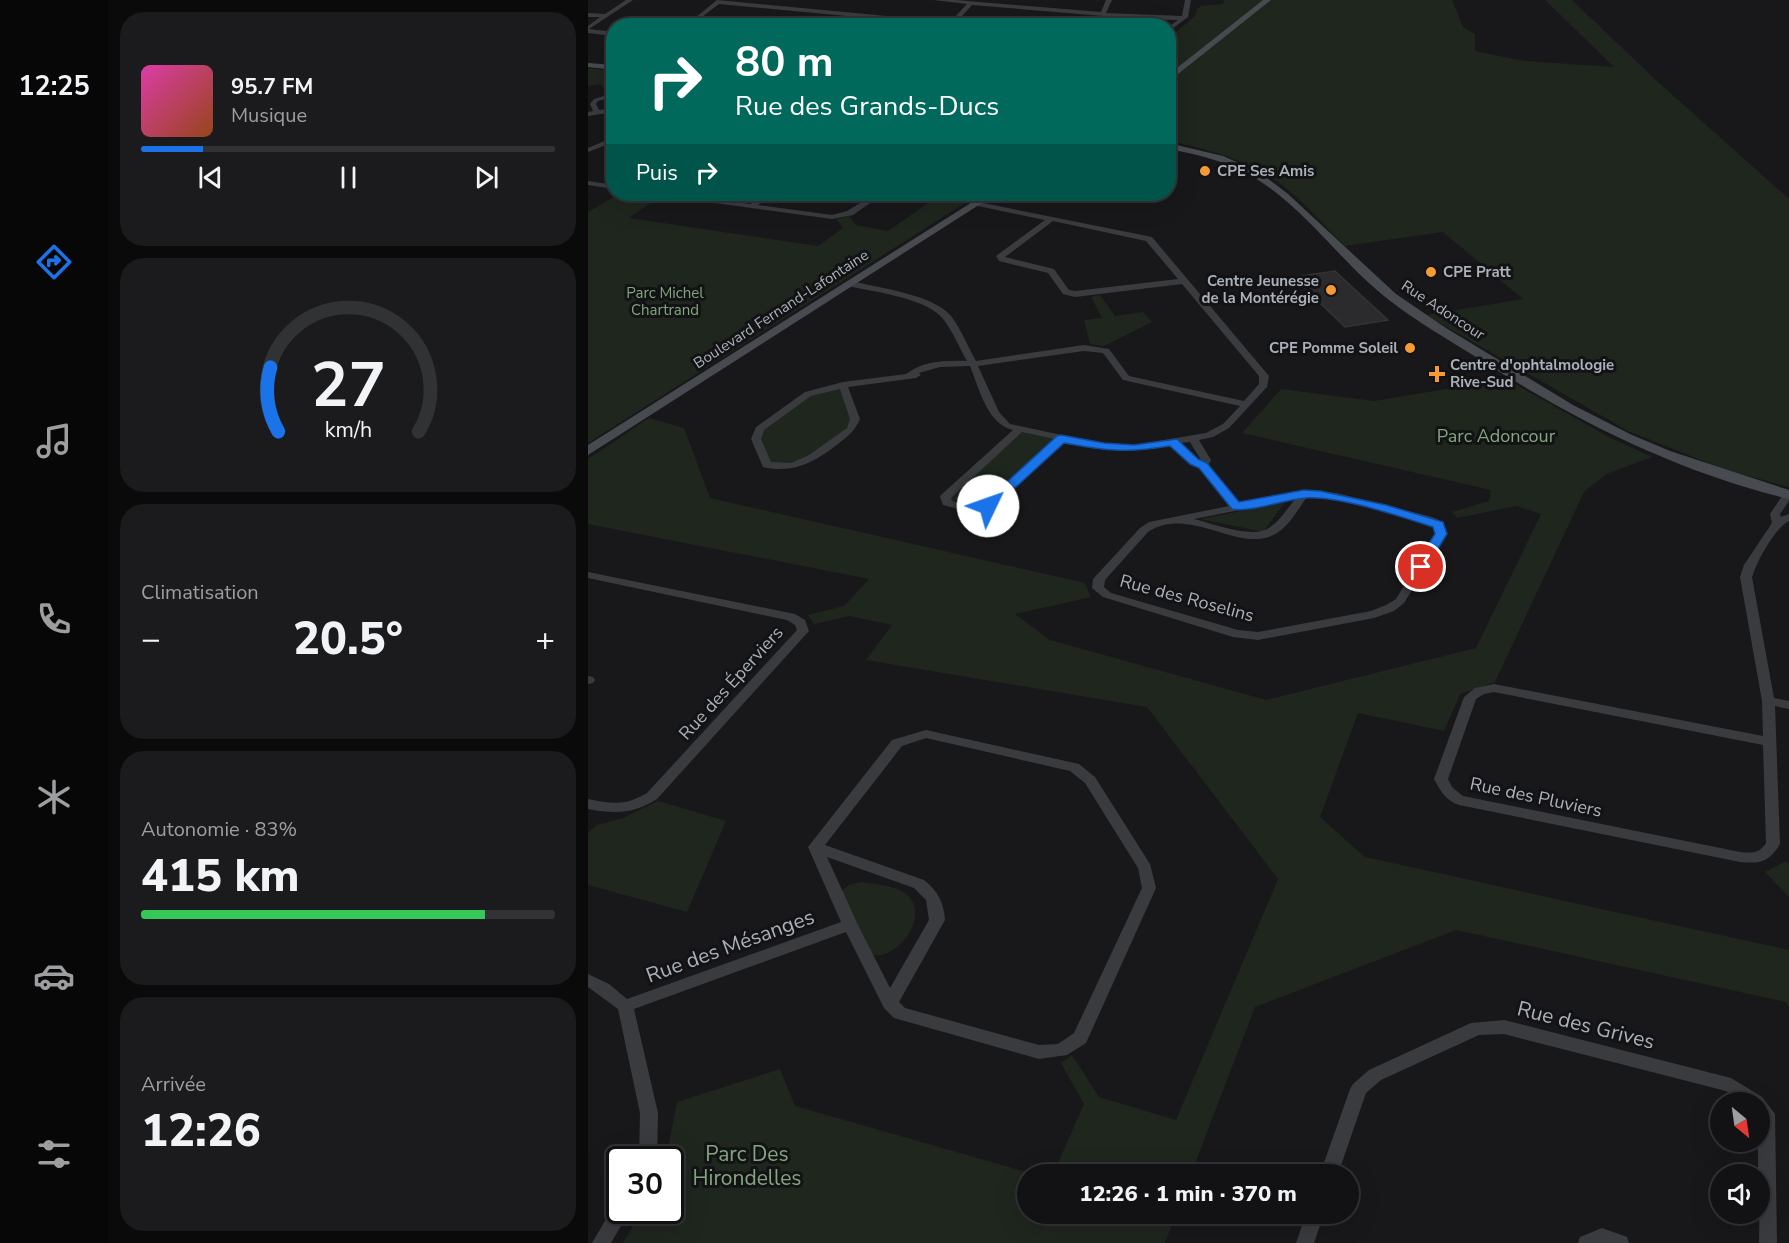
<!DOCTYPE html>
<html lang="fr">
<meta charset="utf-8">
<style>
body{margin:0;font-family:"Nunito Sans",sans-serif;background:#1b1b1d;color:#f1f3f6;height:100vh;display:flex;flex-direction:column;font-size:22px;white-space:nowrap}
*{box-sizing:border-box;margin:0}
p{font-size:20px;color:#9c9ea0}
.icon{flex:none;width:33px;height:33px;fill:none;stroke:currentColor;stroke-width:2;stroke-linecap:round;stroke-linejoin:round}
.map{position:relative;flex:1;overflow:hidden}
.side{display:flex;flex-direction:column;gap:12px;padding:12px;background:#0a0a0b;width:480px}
.side>*{flex:none}
.hud{position:absolute;left:18px;top:18px;width:570px;height:183px;border-radius:24px;box-shadow:0 6px 24px #0002,0 0 0 2px #313234;background:#00695c;color:#fff;overflow:hidden}
.needle{width:39px;rotate:151deg}
.fabs{position:absolute;left:1122px;top:1092px;display:grid;gap:12px}
.fabs a{display:grid;place-items:center;width:60px;height:60px;border-radius:50%;background:#121214;box-shadow:0 6px 24px #0002,0 0 0 2px #313234;font-size:30px}
.speed{position:absolute;left:18px;top:1146px;display:flex;gap:12px;font-size:30px;font-weight:700;text-align:center}
.speed>*{display:grid;place-content:center;width:78px;height:78px;border-radius:50%;background:#121214;box-shadow:0 6px 24px #0002,0 0 0 2px #313234;line-height:1}
.speed .limit{border:3px solid #111;border-radius:9px;background:#fff;color:#111}
.pin{position:absolute;display:grid;place-items:center;width:51px;height:51px;color:#fff;margin:-26px;border:3px solid #fff;border-radius:50%;box-shadow:0 2px 6px #0007}
.me{position:absolute;width:66px;margin:-33px;rotate:48deg;stroke-linejoin:round;filter:drop-shadow(0 0 4px #0008)}
.turn{display:flex;align-items:center;gap:21px;height:126px;padding:0 30px;font-size:27px}
.turn .icon{width:78px;height:78px;stroke-width:2.5}
.turn b{display:block;font-size:42px;line-height:51px}
.then{display:flex;align-items:center;height:57px;padding:0 30px;background:#0003;gap:12px;font-size:22px}
.big{font-size:45px;font-weight:800;line-height:1.1}
.side .tile{flex:1;display:flex;flex-direction:column;justify-content:center;gap:9px;min-width:0;padding:0 21px;border-radius:24px;background:#1b1b1d}
.side .dial{align-items:center;gap:0}
.dial svg{height:156px;overflow:visible;fill:none;stroke:#313234;stroke-width:7;stroke-linecap:round;text-anchor:middle}
.dial text{fill:#f1f3f6;stroke:none}
.song{display:flex;align-items:center;gap:18px}
.cover{width:72px;height:72px;border-radius:9px;background:linear-gradient(135deg,hsl(320 70% 55%),hsl(20 70% 35%))}
.played{height:6px;border-radius:3px;background:linear-gradient(90deg,#1a73e8 15%,#313234 15%)}
.keys{display:flex;justify-content:space-around;direction:ltr}
.heat{display:flex;justify-content:space-between;align-items:center;font-size:33px;direction:ltr}
.charge{height:9px;border-radius:4px;background:linear-gradient(90deg,#34c759 83%,#313234 0)}
.trip{position:absolute;left:429px;top:1164px;width:342px;height:60px;border-radius:30px;background:#121214;box-shadow:0 6px 24px #0002,0 0 0 2px #313234;font-weight:800;line-height:60px;text-align:center}
main{display:flex;flex:1;min-height:0}
.dock{display:flex;flex-direction:column;width:108px;justify-content:space-around;align-items:center;background:#070708;color:#9c9ea0}
.dock .icon{width:42px;height:42px}
.dock .selected{color:#1a73e8}
.dock b{font-size:27px;color:#f1f3f6}
.map>svg:first-child{display:block}
.green{fill:#1e261e}
.building{fill:#2b2b2e;stroke:#323336;stroke-width:1.5}
.lines{fill:none;stroke-linecap:round;stroke-linejoin:round}
.street{fill:#393b3f;fill-rule:evenodd}
.secondary{fill:#474a4f;fill-rule:evenodd}
.route{fill:#1a73e8;stroke:#114b97;stroke-width:1.5}
.poi-dot{fill:#f69b34;stroke:#131315;stroke-width:2}
.labels{text-anchor:middle;stroke-width:6;stroke-linejoin:round;paint-order:stroke}
.far-poi-label{font-size:15px;font-weight:bold;fill:#aab1ba;stroke:#131315;text-anchor:start}
.far-park-label{font-size:15px;fill:#83a681;stroke:#131315}
.far-street-label{font-size:15px;fill:#aab1ba;stroke:#131315}
.park-label{font-size:18px;fill:#83a681;stroke:#131315}
.street-label{font-size:18px;fill:#aab1ba;stroke:#131315}
.near-street-label{font-size:21px;fill:#aab1ba;stroke:#131315}
.near-park-label{font-size:21px;fill:#83a681;stroke:#131315}
</style>
<main>
<nav class="dock">
<b>12:25</b>
<svg class="icon selected" aria-label="directions" viewBox="0 0 24 24"><path d="M12 3l9 9-9 9-9-9zM9 14v-3h6M13 9l2 2-2 2"/></svg>
<svg class="icon" aria-label="music" viewBox="0 0 24 24"><path d="M9 18V5l10-2v13"/><circle cx="6" cy="18" r="3"/><circle cx="16" cy="16" r="3"/></svg>
<svg class="icon" aria-label="phone" viewBox="0 0 24 24"><path d="M5 4h4l2 5-3 2q2 4 5 5l2-3 5 2v4C11 20 4 13 5 4z"/></svg>
<svg class="icon" aria-label="climate" viewBox="0 0 24 24"><path d="M12 3v18M4 7l16 10M4 17L20 7"/></svg>
<svg class="icon" aria-label="car" viewBox="0 0 24 24"><path d="M5 17H2v-5l4-1 3-4h7l3 4 3 1v5h-3M9 17h6M6 11h13"/><circle cx="7" cy="17" r="2"/><circle cx="17" cy="17" r="2"/></svg>
<svg class="icon" aria-label="filters" viewBox="0 0 24 24"><path d="M4 7h16M4 17h16"/><circle cx="9" cy="7" r="2"/><circle cx="15" cy="17" r="2"/></svg>
</nav>
<section class="side">
<div class="tile">
<div class="song"><i class="cover"></i><div><b>95.7 FM</b><p>Musique</p></div></div>
<div class="played"></div>
<div class="keys"><svg class="icon" aria-label="previous" viewBox="0 0 24 24"><path d="M18 5L8 12l10 7zM5 5v14"/></svg><svg class="icon" aria-label="pause" viewBox="0 0 24 24"><path d="M8 5v14M16 5v14"/></svg><svg class="icon" aria-label="next" viewBox="0 0 24 24"><path d="M6 5l10 7-10 7zM19 5v14"/></svg></div>
</div>
<div class="tile dial"><svg viewBox="0 0 100 80">
<path d="M14 69A42 42 0 1 1 86 69"/>
<path d="M14 69A42 42 0 0 1 10 36" stroke="#1a73e8"/>
<text x="50" y="56" font-size="32" font-weight="700">27</text>
<text x="50" y="72" font-size="11">km/h</text>
</svg></div>
<div class="tile"><p>Climatisation</p>
<div class="heat"><a>−</a><b class="big">20.5°</b><a>+</a></div>
</div>
<div class="tile"><p>Autonomie · 83%</p><b class="big">415 km</b><div class="charge"></div></div>
<div class="tile"><p>Arrivée</p><b class="big">12:26</b></div>
</section>
<div class="map">
<svg width="1201" height="1243" viewBox="0 0 1201 1243">
<rect width="100%" height="100%" fill="#18181a"/>
<g class="green">
<path d="M 636,0 L 864,0 L 875,27 L 887,34 L 887,51 L 936,61 L 1026,67 L 957,0 L 984,0 L 1068,80 L 1201,199 L 1201,487 L 1138,470 L 1040,431 L 838,315 L 935,299 L 855,232 L 757,246 C 731,221 705,188 673,171 C 644,156 612,147 581,141 L 581,52 L 589,46 L 581,43 L 580,39 L 607,16 L 609,9 L 613,6 L 635,4 Z"/>
<polygon points="0,68 25,71 25,81 21,84 25,94 19,95 13,84 0,86"/>
<polygon points="31,194 71,197 41,218 230,246 255,228 248,219 261,216 268,225 300,231 353,194 391,194 0,443 0,212"/>
<polygon points="512,295 527,316 555,312 564,322 516,346 502,344 496,320 514,318 503,297"/>
<polygon points="918,379 1019,436 1064,457 1018,474 996,492 907,682 872,694 856,731 770,713 732,817 777,857 1201,950 1201,1007 1198,1002 868,930 667,1007 603,1174 465,1174 496,1104 473,1063 484,1055 511,1097 588,1120 690,879 559,707 278,660 304,625 262,616 226,624 220,615 256,606 281,579 0,524 0,459 61,418 96,428 122,498 497,583 503,597 427,614 462,640 678,700 888,648 953,514 928,506 869,518 864,512 901,501 903,490 654,433 693,389 786,401"/>
<path d="M 255,385 L 267,419 L 263,429 C 236,448 215,474 179,465 L 168,439 L 172,429 L 220,394 Z"/>
<polygon points="432,429 473,439 400,506 386,510 359,503 357,497"/>
<polygon points="697,502 675,532 613,519"/>
<polygon points="70,801 138,821 99,912 0,885 0,833 9,825 36,818"/>
<polygon points="1198,861 1201,864 1201,897 1177,872"/>
<path d="M 273,882 C 286,884 306,885 318,894 C 345,916 307,964 281,954 L 252,892 L 261,885 Z"/>
<polygon points="192,1069 207,1106 446,1174 440,1174 440,1214 588,1214 577,1243 35,1243 54,1211 82,1210 82,1160 78,1159 89,1102"/>
</g>
<polygon class="building" points="747,271 749,273 800,320 757,327 705,277"/>
<g class="lines">
<g class="street">
<polygon points="38,0 45,0 1,29 26,32 26,36 0,33 0,26 12,17 0,17 0,13 17,14"/>
<polygon points="129,0 362,22 379,4 346,0 368,0 513,12 518,0 524,0 518,13 594,16 597,0 603,0 600,17 580,32 580,27 590,20 552,19 384,5 365,26 131,4 106,23 123,26 97,26"/>
<polygon points="26,93 26,97 10,101 8,104 11,110 26,108 26,112 0,116 0,112 5,111 2,104 6,99"/>
<polygon points="26,137 26,142 0,152 0,148"/>
<polygon points="0,181 26,185 26,189 0,185"/>
<polygon points="73,194 89,194 162,204 179,194 186,194 170,205 244,215 259,211 287,194 295,194 265,215 244,219 76,196"/>
<path d="M 385,201 L 564,237 L 681,376 L 679,387 L 641,428 L 625,437 L 611,440 L 623,460 L 620,466 L 651,504 L 716,491 L 748,493 L 844,517 L 855,522 L 859,534 L 816,603 L 806,611 L 786,618 L 670,640 L 645,637 L 515,597 L 504,588 L 505,579 L 552,528 L 561,522 L 641,506 L 611,468 L 602,464 L 582,445 L 546,451 L 516,450 L 476,441 L 404,508 L 386,513 L 355,505 L 352,497 L 353,495 L 425,430 C 399,424 391,388 382,366 L 352,367 L 331,373 L 333,375 L 328,378 L 260,387 L 272,419 C 267,431 260,436 250,444 C 227,462 205,474 175,467 L 163,439 L 168,427 L 217,392 L 255,382 L 318,374 C 334,361 359,360 379,361 C 371,347 365,332 356,320 C 340,298 286,292 260,286 L 260,282 L 263,281 C 290,288 345,294 363,316 C 373,329 380,347 388,361 L 496,345 L 521,349 L 541,376 L 656,401 L 671,384 L 671,376 L 594,284 L 487,297 L 475,294 L 460,273 L 411,261 L 408,256 L 457,220 L 385,205 ZM 465,221 L 558,241 L 590,279 L 487,291 L 481,290 L 466,269 L 417,257 ZM 496,351 L 515,353 L 535,380 L 652,406 L 635,424 L 618,433 L 546,445 L 516,444 L 422,424 L 411,412 L 390,366 ZM 252,389 L 262,419 L 259,428 L 221,455 L 203,463 L 183,462 L 173,439 L 176,430 L 223,396 ZM 434,432 L 467,439 L 396,504 L 386,507 L 364,501 L 363,498 ZM 602,442 L 613,460 L 612,461 L 592,443 ZM 719,497 L 748,499 L 836,521 L 846,526 L 847,534 L 808,599 L 798,605 L 783,611 L 670,632 L 650,630 L 523,593 L 516,587 L 517,580 L 560,532 C 602,504 653,556 689,533 C 702,525 710,509 719,497 ZM 707,499 C 699,509 692,521 681,528 C 665,539 625,524 606,519 Z"/>
<path d="M 1200,492 L 1201,501 L 1192,514 L 1193,517 L 1201,514 L 1201,521 C 1186,529 1169,561 1164,577 L 1186,698 L 1201,701 L 1201,709 L 1187,706 L 1192,844 C 1181,862 1173,864 1152,862 L 871,805 C 858,801 852,790 846,779 L 876,697 L 887,688 L 906,684 L 1175,736 L 1174,701 L 1152,577 L 1156,565 L 1184,523 L 1182,514 L 1196,493 ZM 906,692 L 1175,745 L 1178,843 C 1171,854 1164,853 1152,852 L 875,796 L 864,787 L 860,779 L 888,699 L 896,694 Z"/>
<path d="M 0,572 L 207,614 L 217,620 L 221,631 L 69,799 C 46,814 26,814 0,809 L 0,799 C 24,804 37,806 59,793 L 209,630 L 207,625 L 199,620 L 0,578 Z"/>
<polygon points="0,676 5,677 7,680 5,683 0,684"/>
<path d="M 338,730 L 491,764 L 507,777 L 562,864 L 568,888 L 498,1043 L 479,1055 L 451,1059 L 306,1018 L 296,1008 L 258,932 L 46,1009 L 70,1113 L 69,1160 L 51,1160 L 52,1113 L 30,1009 L 0,987 L 0,974 L 21,984 L 39,999 L 253,922 L 220,847 L 304,740 ZM 338,738 L 482,771 L 497,783 L 550,868 L 554,888 L 486,1033 L 470,1044 L 451,1045 L 317,1008 L 311,1002 L 357,920 C 356,903 350,891 336,880 L 237,845 L 314,746 ZM 239,857 L 326,888 L 338,900 L 341,920 L 302,988 L 270,925 Z"/>
<polygon points="916,1020 1143,1078 1174,1097 1187,1114 1189,1243 1171,1243 1172,1174 1170,1174 1170,1142 1172,1142 1172,1102 1155,1102 1138,1091 916,1034 891,1035 793,1080 778,1093 750,1174 732,1174 762,1089 765,1084 781,1070 883,1023"/>
<polygon points="32,1202 32,1210 42,1210 23,1243 4,1243 27,1204"/>
<polygon points="718,1214 736,1214 726,1243 708,1243"/>
<polygon points="1014,1228 1039,1237 1041,1243 990,1243 992,1237"/>
</g>
<g class="secondary">
<polygon points="675,0 683,0 580,82 580,75"/>
<polygon points="0,63 26,65 26,70 0,67"/>
<path d="M 580,143 L 635,156 L 671,172 L 700,194 L 808,294 L 858,328 L 985,405 L 1044,435 L 1082,451 L 1201,490 L 1201,499 C 1087,471 986,420 888,357 C 859,339 828,321 801,300 C 752,262 716,206 662,175 C 637,161 609,154 580,149 Z"/>
<polygon points="397,194 408,194 0,455 0,445"/>
</g>
</g>
<path class="route" d="M 473,435 L 516,443 L 546,445 L 589,439 L 610,459 L 619,463 L 651,502 L 716,490 L 732,491 L 798,505 L 855,522 L 859,534 L 837,570 L 828,570 L 826,567 L 847,534 L 845,527 C 811,516 752,496 718,498 C 698,499 662,513 644,509 L 611,468 L 602,464 L 582,446 C 539,453 519,451 476,443 L 405,508 L 396,508 L 396,503 L 469,436 Z"/>
<g class="poi-dot">
<circle cx="617" cy="171" r="6"/>
<circle cx="843" cy="272" r="6"/>
<circle cx="743" cy="290" r="6"/>
<circle cx="822" cy="348" r="6"/>
<path d="M846 365h6v6h6v6h-6v6h-6v-6h-6v-6h6z"/>
</g>
<g class="labels">
<g class="far-poi-label">
<text x="629" y="176">CPE Ses Amis</text>
<text x="855" y="277">CPE Pratt</text>
<text x="731" y="286" text-anchor="end">Centre Jeunesse<tspan x="731" dy="17">de la Montérégie</tspan></text>
<text x="810" y="353" text-anchor="end">CPE Pomme Soleil</text>
<text x="862" y="370">Centre d'ophtalmologie<tspan x="862" dy="17">Rive-Sud</tspan></text>
</g>
<g class="far-park-label">
<text x="77" y="298">Parc Michel<tspan x="77" dy="17">Chartrand</tspan></text>
</g>
<g class="far-street-label">
<text transform="translate(193 309) rotate(-33)" y="5">Boulevard Fernand-Lafontaine</text>
<text transform="translate(855 310) rotate(33)" y="5">Rue Adoncour</text>
</g>
<g class="park-label">
<text x="908" y="442">Parc Adoncour</text>
</g>
<g class="street-label">
<text transform="translate(599 598) rotate(15)" y="6">Rue des Roselins</text>
<text transform="translate(143 683) rotate(-48)" y="6">Rue des Éperviers</text>
<text transform="translate(948 797) rotate(12)" y="6">Rue des Pluviers</text>
</g>
<g class="near-street-label">
<text transform="translate(142 946) rotate(-20)" y="7">Rue des Mésanges</text>
<text transform="translate(998 1025) rotate(14)" y="7">Rue des Grives</text>
</g>
<g class="near-park-label">
<text x="159" y="1161">Parc Des<tspan x="159" dy="24">Hirondelles</tspan></text>
</g>
</g>
</svg>
<div class="fabs">
<a><svg class="needle" viewBox="-14 -14 28 28"><path d="M0-13l5 13h-10z" fill="#e53935"/><path d="M0 13l5-13h-10z" fill="#9c9ea0"/></svg></a>
<a><svg class="icon" aria-label="sound" viewBox="0 0 24 24"><path d="M4 9h4l5-4v14l-5-4H4zM17 9q2 3 0 6"/></svg></a>
</div>
<div class="speed"><div class="limit">30</div></div>
<div class="pin" style="left:833px;top:567px;background:#d93025"><svg class="icon" aria-label="arrive" viewBox="0 0 24 24"><path d="M6 21V4h12l-3 4 3 4H6"/></svg></div>
<svg class="me" style="left:400px;top:506px" viewBox="-20 -20 40 40"><circle r="19" fill="#fff"/><path d="M0-13L10 11 0 6-10 11z" fill="#1a73e8"/></svg>
<div class="trip">12:26 · 1 min · 370 m</div>
<div class="hud">
<div class="turn"><svg class="icon" aria-label="right" viewBox="0 0 24 24"><path d="M7 20v-9h11M14 6l5 5-5 5"/></svg><div><b>80 m</b>Rue des Grands-Ducs</div></div>
<div class="then">Puis<svg class="icon" aria-label="right" viewBox="0 0 24 24"><path d="M7 20v-9h11M14 6l5 5-5 5"/></svg></div>
</div>
</div>
</main>
